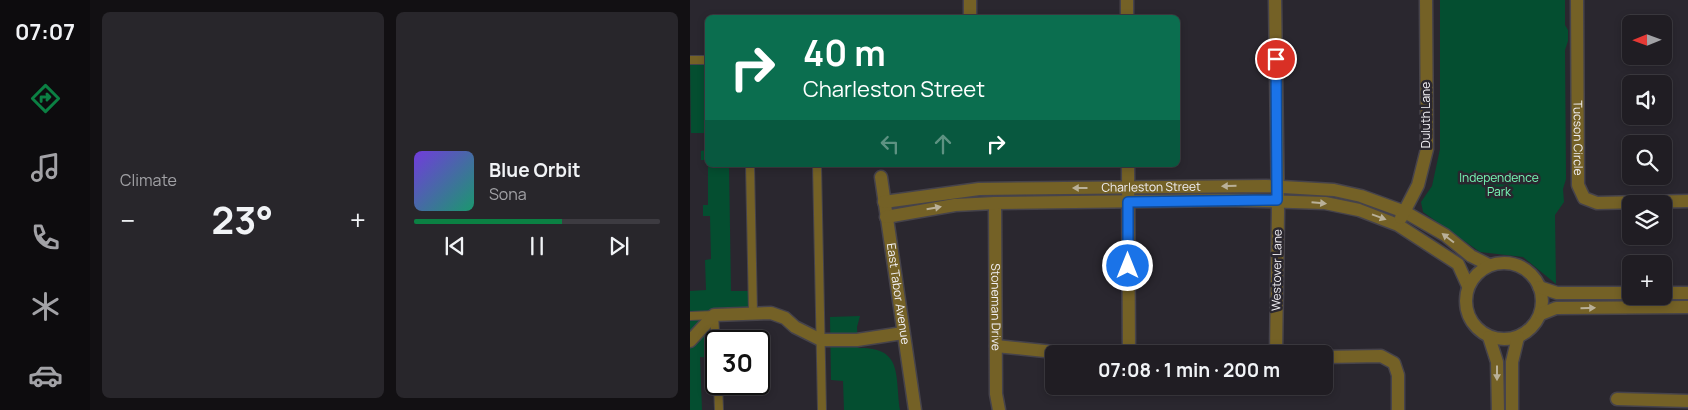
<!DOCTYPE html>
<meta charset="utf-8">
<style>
body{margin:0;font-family:Manrope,sans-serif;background:#28262b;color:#f1f3f6;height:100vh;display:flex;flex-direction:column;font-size:19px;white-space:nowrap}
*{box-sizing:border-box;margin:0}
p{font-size:16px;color:#a2a2a6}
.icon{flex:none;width:28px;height:28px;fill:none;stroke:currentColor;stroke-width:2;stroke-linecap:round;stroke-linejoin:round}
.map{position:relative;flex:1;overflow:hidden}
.panel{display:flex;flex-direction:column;gap:12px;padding:12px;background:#121013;width:600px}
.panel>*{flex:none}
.top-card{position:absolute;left:15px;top:15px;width:475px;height:152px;border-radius:8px;box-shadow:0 2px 8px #0003,0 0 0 1px #3d3b41;background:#0b6e4f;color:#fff;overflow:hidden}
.needle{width:32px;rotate:269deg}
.tools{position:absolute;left:932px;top:15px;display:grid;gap:10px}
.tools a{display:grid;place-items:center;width:50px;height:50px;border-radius:8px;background:#201d23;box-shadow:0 2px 8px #0003,0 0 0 1px #3d3b41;font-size:25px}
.speed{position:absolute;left:15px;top:330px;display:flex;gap:10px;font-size:25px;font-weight:700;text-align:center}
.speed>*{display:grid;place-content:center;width:65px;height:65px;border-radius:50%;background:#201d23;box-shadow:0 2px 8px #0003,0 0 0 1px #3d3b41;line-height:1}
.speed .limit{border:2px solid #111;border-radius:8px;background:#fff;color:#111}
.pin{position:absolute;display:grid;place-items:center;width:42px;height:42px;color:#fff;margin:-21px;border:2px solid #fff;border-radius:50%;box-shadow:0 1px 5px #0007}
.me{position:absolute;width:55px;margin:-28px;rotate:0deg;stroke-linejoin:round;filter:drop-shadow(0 0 4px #0008)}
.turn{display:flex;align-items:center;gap:18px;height:105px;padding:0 15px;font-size:22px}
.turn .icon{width:65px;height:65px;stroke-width:2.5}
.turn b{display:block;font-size:35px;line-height:42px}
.lanes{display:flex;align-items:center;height:48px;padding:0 15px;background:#0003;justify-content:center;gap:25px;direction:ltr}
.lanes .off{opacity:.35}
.big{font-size:38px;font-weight:700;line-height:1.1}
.panel .widget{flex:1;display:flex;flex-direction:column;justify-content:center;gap:8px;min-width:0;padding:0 18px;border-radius:8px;background:#28262b}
.song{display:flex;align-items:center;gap:15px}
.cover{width:60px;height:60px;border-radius:8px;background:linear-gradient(135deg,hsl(260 70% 55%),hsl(160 70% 35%))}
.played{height:5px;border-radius:2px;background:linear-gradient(90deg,#0b8043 60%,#3d3b41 60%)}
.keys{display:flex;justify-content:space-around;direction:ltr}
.heat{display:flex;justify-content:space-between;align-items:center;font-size:28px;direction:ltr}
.panel .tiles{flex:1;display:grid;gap:12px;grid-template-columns:repeat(2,1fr)}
.trip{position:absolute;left:355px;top:345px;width:288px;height:50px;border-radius:8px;background:#201d23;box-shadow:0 2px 8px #0003,0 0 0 1px #3d3b41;font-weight:700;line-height:50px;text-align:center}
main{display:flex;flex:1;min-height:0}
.menu{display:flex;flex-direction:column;width:90px;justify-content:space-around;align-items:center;background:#0d0c0e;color:#a2a2a6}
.menu .icon{width:35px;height:35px}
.menu .on{color:#0b8043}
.menu b{font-size:22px;color:#f1f3f6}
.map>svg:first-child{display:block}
.green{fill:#044e30}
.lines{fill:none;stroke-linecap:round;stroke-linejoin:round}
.lane-casing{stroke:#46434b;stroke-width:10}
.street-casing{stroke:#46434b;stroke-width:15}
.lane{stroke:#746126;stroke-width:8}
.street{stroke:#746126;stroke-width:12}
.oneway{fill:#b9b098}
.route-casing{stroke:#114b97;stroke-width:12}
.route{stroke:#1a73e8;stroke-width:9}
.labels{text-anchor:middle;stroke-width:5;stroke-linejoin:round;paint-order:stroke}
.street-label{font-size:12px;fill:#f2f0f5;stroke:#2a272f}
.park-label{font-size:12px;fill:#79fbb8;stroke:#2a272f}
</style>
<main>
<nav class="menu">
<b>07:07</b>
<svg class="icon on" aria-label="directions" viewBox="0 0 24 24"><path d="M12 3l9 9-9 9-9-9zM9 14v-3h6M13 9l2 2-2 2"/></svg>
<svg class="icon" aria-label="music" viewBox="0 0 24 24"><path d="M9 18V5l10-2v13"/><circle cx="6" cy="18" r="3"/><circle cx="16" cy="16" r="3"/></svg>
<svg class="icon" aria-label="phone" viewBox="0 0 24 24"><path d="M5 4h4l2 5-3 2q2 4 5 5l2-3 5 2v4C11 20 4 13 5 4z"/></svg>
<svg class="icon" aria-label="climate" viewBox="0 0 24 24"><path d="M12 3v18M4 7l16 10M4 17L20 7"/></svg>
<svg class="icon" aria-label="car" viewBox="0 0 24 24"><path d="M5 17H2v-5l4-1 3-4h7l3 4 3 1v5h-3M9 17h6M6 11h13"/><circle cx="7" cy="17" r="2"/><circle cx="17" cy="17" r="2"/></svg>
</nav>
<section class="panel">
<div class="tiles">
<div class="widget"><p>Climate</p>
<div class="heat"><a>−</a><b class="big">23°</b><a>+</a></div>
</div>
<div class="widget">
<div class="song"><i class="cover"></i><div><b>Blue Orbit</b><p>Sona</p></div></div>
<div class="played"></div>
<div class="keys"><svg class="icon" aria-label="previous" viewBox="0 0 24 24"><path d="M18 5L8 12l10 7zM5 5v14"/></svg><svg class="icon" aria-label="pause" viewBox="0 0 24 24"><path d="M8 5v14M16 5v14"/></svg><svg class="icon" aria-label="next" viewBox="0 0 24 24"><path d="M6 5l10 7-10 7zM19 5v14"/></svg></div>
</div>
</div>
</section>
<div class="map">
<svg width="998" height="410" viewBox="0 0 998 410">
<rect width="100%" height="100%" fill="#2a272f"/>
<g class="green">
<polygon points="750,0 875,0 875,25 878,30 878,41 875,50 876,179 873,189 874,202 865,215 866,284 833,257 790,252 733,212 731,202 742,186 750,149"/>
<polygon points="0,60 17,60 17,160 11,160 11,151 16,150 16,133 1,133"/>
<polygon points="18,165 39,165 41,291 62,291 63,313 24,315 26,358 10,357 12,410 0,410 0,291 16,290 15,260 21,259 20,216 13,216 13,205 18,205"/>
<path d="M 170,316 L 167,327 L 168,348 C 213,347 205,375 210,410 L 154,410 L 153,381 L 141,380 L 140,317 Z"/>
</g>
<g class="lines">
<g class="lane-casing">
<g id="lane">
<polyline points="0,60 18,60"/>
<polyline points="60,165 63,313"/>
<polyline points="127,165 132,410"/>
<polyline points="0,316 24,315 26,347"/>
<polyline points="28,384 29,410"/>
</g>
</g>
<g class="street-casing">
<g id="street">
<polyline points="280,0 280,18"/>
<polyline points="585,0 588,212 586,354"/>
<path id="s1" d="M 887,0 L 888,185 L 894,198 L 907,203 L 998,201"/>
<polyline points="437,18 437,0"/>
<polyline points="438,165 439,354"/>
<path id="s2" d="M 191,177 L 225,410"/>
<path id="s3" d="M 194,202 L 289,189 L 576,186 L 644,190 L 671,196 L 715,212 L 755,235 L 781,256 L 799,265"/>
<path id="s4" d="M 305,203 L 306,394 L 309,410"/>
<polyline points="196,217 265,205 305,203 538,200 635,203 669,210 708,225 768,264 778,286"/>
<polyline points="711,218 728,185 737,149 736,0"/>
<circle cx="814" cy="301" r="38"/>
<polyline points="849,287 867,293 941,293"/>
<polyline points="974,293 998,293"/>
<polyline points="851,314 866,308 998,307"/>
<polyline points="799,337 807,362 808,410"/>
<polyline points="0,341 24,315 81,313 95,318 105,327 131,340 167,340 213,333"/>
<polyline points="306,346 383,354"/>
<polyline points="402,354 428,354"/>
<polyline points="634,357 691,356 704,363 708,375 708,410"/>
<polyline points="927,399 998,401"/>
<polyline points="822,410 822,362 828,337"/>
</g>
</g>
<use href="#lane" class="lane"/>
<use href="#street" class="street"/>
</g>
<defs><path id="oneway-solid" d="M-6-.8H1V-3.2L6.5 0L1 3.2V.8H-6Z" transform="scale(1.25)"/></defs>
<g class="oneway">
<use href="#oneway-solid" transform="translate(539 186) rotate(179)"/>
<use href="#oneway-solid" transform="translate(390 188) rotate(180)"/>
<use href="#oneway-solid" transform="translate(629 203) rotate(5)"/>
<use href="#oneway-solid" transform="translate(244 208) rotate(-10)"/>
<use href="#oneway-solid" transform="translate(689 217) rotate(20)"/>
<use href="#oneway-solid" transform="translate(758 238) rotate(-143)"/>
<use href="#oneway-solid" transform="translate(898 308) rotate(-1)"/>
<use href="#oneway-solid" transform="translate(807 373) rotate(90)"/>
</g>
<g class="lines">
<g class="route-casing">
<polyline id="route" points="438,266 438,202 587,200 586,59"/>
</g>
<use href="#route" class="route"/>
</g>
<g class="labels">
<g class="street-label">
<text transform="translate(736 115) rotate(-90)" y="4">Duluth Lane</text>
<text dy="4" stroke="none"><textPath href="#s1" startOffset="138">Tucson Circle</textPath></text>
<text dy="4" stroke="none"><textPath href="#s3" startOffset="268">Charleston Street</textPath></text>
<text transform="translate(587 270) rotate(-89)" y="4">Westover Lane</text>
<text dy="4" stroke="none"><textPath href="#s2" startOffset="118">East Tabor Avenue</textPath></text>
<text dy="4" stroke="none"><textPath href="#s4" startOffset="104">Stoneman Drive</textPath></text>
</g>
<g class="park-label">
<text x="809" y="182">Independence<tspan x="809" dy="14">Park</tspan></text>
</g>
</g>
</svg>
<div class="tools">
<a><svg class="needle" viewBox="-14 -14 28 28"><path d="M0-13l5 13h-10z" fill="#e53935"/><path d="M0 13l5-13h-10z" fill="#a2a2a6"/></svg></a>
<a><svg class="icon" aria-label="sound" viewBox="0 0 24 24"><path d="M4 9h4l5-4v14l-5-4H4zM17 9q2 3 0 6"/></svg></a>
<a><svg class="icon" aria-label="search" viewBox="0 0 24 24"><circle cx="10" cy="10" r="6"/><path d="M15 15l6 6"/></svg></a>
<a><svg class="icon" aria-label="layers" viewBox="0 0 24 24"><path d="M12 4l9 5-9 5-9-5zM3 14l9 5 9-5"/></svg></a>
<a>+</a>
</div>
<div class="speed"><div class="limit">30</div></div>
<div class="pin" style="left:586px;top:59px;background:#d93025"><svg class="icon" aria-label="arrive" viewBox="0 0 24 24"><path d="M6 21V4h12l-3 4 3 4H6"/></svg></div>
<svg class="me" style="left:438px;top:266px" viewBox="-20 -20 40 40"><circle r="17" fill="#1a73e8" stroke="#fff" stroke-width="3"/><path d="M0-11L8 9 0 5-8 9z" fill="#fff"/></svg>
<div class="trip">07:08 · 1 min · 200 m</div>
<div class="top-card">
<div class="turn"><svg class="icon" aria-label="right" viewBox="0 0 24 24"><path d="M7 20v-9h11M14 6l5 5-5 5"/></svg><div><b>40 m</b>Charleston Street</div></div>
<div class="lanes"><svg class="icon off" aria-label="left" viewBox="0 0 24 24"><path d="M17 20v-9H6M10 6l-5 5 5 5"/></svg><svg class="icon off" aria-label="ahead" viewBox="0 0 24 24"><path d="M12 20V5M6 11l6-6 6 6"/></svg><svg class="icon" aria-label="right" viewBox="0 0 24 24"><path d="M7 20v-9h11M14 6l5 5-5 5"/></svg></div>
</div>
</div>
</main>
